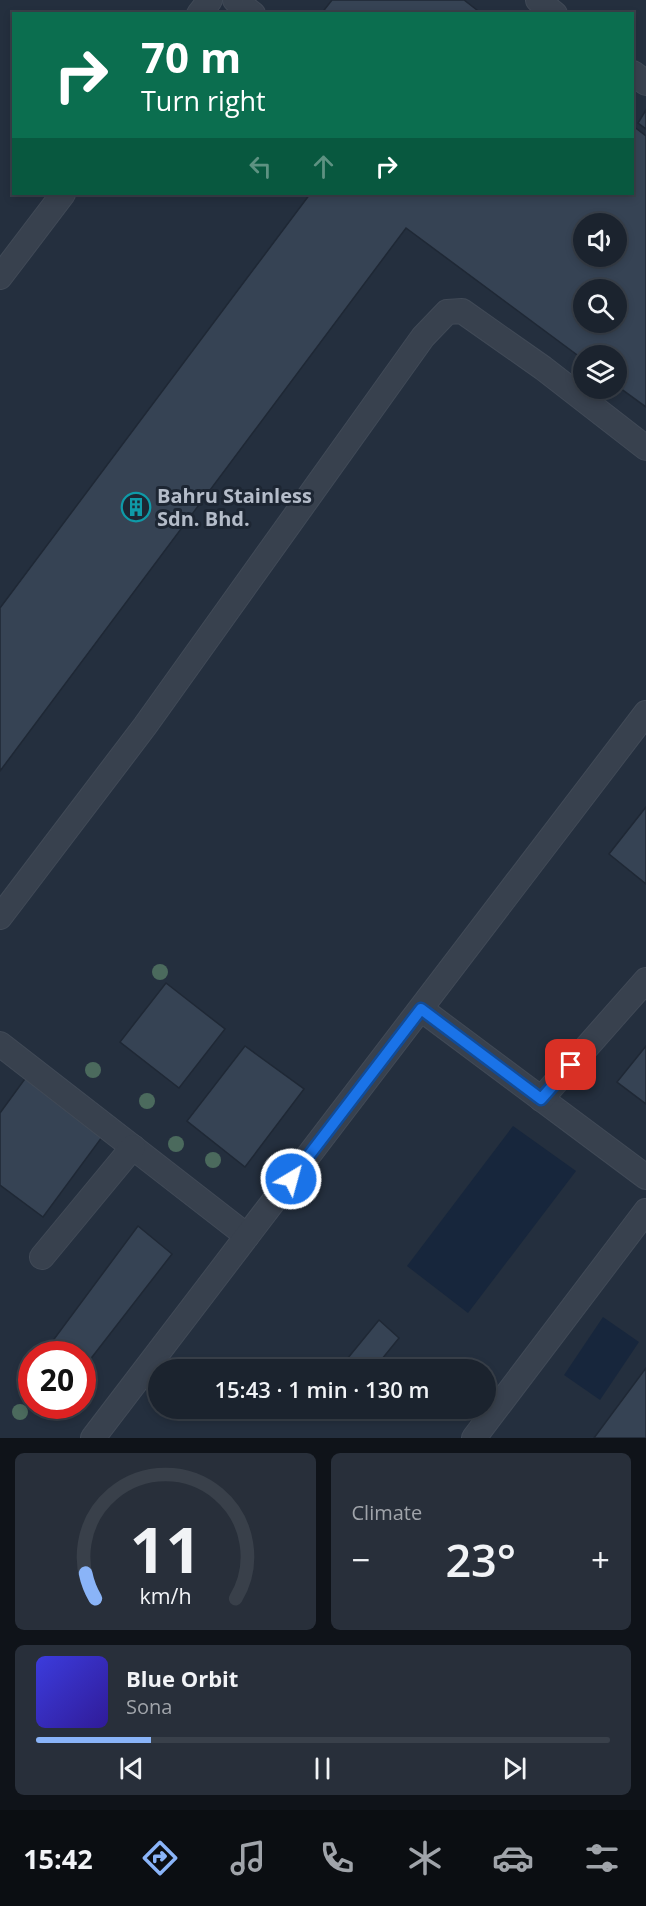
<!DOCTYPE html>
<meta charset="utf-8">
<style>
body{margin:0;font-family:"Open Sans",sans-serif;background:#282f3a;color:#f1f3f6;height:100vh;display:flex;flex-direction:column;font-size:22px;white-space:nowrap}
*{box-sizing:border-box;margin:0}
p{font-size:20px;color:#a0a4aa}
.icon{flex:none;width:33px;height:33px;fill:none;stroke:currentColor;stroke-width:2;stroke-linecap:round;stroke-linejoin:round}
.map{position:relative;height:1438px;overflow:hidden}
.drawer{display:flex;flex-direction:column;gap:15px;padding:15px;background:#0f1319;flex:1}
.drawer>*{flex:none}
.guide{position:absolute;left:12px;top:12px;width:622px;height:183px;border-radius:0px;box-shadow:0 3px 9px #0003,0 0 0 2px #39404a;background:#0b6e4f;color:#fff;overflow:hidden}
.fabs{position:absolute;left:573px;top:213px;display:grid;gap:12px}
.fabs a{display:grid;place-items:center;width:54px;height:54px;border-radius:50%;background:#1b232e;box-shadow:0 3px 9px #0003,0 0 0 2px #39404a;font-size:30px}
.speed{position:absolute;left:18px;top:1341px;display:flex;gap:12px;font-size:30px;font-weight:700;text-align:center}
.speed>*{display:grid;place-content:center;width:78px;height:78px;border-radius:50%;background:#1b232e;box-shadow:0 3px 9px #0003,0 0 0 2px #39404a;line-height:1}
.speed .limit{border:9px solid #d22;background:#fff;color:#111}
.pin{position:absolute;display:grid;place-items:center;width:51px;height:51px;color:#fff;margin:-26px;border-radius:12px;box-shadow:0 3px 9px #0006}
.me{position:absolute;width:66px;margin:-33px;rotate:37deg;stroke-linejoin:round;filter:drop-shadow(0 0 4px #0008)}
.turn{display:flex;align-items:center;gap:21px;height:126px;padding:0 30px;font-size:27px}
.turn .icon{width:78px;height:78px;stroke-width:2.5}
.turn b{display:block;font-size:42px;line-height:51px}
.lanes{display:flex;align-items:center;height:57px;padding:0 30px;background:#0003;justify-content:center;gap:30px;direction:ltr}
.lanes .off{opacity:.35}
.big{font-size:45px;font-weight:600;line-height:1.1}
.drawer .tile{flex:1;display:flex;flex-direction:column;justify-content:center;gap:9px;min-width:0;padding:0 21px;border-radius:9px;background:#282f3a}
.drawer .dial{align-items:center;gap:0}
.dial svg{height:156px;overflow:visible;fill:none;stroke:#39404a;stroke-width:7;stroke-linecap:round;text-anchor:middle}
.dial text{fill:#f1f3f6;stroke:none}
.song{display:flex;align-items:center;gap:18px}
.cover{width:72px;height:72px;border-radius:9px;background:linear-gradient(135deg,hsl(240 70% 55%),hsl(250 70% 35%))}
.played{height:6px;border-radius:3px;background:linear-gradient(90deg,#8ab4f8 20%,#39404a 20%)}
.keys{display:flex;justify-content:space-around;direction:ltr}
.heat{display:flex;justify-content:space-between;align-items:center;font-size:33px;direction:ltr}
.drawer .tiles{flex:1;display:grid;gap:15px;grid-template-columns:1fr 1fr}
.tile:last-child{grid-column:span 2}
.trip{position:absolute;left:148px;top:1359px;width:348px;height:60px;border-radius:30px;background:#1b232e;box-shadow:0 3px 9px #0003,0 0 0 2px #39404a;font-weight:600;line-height:60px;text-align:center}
.tabs{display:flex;height:96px;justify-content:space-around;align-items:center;background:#0b0e12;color:#a0a4aa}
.tabs .icon{width:42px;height:42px}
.tabs .current{color:#8ab4f8}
.tabs b{font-size:27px;color:#f1f3f6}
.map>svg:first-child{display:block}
.water{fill:#17263c}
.building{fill:#364354;stroke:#1f2835;stroke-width:1.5;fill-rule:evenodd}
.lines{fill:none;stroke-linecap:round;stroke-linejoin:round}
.minor-casing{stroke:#414a57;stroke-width:26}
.minor{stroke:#38414e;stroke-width:24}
.tree{fill:#4b6a5d}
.route-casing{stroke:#114b97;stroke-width:15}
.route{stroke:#1a73e8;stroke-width:10}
.labels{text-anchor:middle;stroke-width:6;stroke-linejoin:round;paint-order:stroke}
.poi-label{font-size:20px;font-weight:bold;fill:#b4bcc9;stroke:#1d2633;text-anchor:start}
</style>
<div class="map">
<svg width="646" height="1438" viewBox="0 0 646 1438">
<rect width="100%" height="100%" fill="#242f3e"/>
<g class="water">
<polygon points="513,1126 576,1171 468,1313 407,1266"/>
<polygon points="603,1317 639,1342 600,1400 564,1375"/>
</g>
<g class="building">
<polygon points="332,0 464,0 482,14 321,14"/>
<polygon points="646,110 646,129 638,123"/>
<path d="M 633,126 L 646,136 L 646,407 L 616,385 L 616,356 L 584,356 L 584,360 L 406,228 L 0,771 L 0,608 L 310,194 L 633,194 ZM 584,224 L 616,224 L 616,256 L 584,256 ZM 584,290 L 616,290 L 616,322 L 584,322 Z"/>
<polygon points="646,807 646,884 609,854"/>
<polygon points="166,983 225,1029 179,1088 120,1042"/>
<polygon points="245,1046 304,1089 245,1167 187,1121"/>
<polygon points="646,1046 646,1104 617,1082"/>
<polygon points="27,1076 105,1133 43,1217 0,1185 0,1113"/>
<polygon points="138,1226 172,1254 82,1370 82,1354 43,1354"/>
<polygon points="379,1320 399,1338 373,1370 350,1370 343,1364"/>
<polygon points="646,1368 646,1438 594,1438"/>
</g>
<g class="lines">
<g class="minor-casing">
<g id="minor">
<polyline points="235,0 253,14"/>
<polyline points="538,0 555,14"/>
<polyline points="199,14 210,0"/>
<polyline points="633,73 646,83"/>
<polyline points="0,277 63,194"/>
<polyline points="0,917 145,726 423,337 447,312 462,311 543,368 646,448"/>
<polyline points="421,1009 646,1177"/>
<polyline points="0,1044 247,1236"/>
<polyline points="541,1099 646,980"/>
<polyline points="42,1257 133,1147"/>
<polyline points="93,1438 646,713"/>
<polyline points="474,1438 646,1211"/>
</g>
</g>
<use href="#minor" class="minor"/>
</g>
<g class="tree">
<circle cx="160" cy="972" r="8"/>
<circle cx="93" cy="1070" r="8"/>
<circle cx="147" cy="1101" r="8"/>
<circle cx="176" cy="1144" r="8"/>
<circle cx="213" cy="1160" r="8"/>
<circle cx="20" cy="1412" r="8"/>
</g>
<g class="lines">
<g class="route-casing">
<polyline id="route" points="291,1179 421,1009 541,1099 571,1065"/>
</g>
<use href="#route" class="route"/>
</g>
<defs>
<g id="building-ring" transform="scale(1.5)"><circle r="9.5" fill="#1d2633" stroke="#0f9aa8" stroke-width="1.5"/><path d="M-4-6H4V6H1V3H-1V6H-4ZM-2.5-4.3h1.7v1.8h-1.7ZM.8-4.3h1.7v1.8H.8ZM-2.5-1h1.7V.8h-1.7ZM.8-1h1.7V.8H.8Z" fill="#0f9aa8"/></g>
</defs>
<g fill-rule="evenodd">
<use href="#building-ring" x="136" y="507"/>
</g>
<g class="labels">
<g class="poi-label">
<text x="157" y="503">Bahru Stainless<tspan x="157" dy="23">Sdn. Bhd.</tspan></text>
</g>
</g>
</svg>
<div class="fabs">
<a><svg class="icon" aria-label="sound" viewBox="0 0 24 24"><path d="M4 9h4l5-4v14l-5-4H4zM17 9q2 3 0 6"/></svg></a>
<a><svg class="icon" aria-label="search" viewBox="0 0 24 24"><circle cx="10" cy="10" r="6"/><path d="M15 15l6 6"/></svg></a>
<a><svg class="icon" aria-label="layers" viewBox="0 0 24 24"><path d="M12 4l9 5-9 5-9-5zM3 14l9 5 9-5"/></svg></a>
</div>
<div class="speed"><div class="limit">20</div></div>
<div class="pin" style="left:571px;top:1065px;background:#d93025"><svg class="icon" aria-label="arrive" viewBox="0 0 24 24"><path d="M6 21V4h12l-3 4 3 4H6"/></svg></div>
<svg class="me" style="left:291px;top:1179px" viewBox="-20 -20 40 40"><circle r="17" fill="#1a73e8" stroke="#fff" stroke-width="3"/><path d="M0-11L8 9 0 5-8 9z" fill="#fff"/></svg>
<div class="trip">15:43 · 1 min · 130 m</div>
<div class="guide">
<div class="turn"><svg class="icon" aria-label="right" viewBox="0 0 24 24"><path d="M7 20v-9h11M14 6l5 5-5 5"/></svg><div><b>70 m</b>Turn right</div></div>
<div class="lanes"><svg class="icon off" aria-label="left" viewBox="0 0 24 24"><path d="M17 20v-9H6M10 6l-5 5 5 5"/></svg><svg class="icon off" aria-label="ahead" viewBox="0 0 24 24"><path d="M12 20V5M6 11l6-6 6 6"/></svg><svg class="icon" aria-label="right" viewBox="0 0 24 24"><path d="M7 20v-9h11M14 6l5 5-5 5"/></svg></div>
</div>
</div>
<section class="drawer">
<div class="tiles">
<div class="tile dial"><svg viewBox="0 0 100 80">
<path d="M14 69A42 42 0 1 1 86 69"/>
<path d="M14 69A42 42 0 0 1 9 56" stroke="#8ab4f8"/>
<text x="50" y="56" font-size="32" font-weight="700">11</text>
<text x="50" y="72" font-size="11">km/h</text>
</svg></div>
<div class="tile"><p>Climate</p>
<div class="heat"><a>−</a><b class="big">23°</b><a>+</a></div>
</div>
<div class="tile">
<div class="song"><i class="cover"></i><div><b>Blue Orbit</b><p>Sona</p></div></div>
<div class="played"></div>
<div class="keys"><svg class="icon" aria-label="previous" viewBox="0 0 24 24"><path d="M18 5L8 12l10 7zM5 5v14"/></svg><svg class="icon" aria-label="pause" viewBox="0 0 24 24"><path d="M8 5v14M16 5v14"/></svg><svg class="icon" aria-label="next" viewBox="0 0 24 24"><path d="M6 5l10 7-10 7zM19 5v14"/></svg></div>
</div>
</div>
</section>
<nav class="tabs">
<b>15:42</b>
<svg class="icon current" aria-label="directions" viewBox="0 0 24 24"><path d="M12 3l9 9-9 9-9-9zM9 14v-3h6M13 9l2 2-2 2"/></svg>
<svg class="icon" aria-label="music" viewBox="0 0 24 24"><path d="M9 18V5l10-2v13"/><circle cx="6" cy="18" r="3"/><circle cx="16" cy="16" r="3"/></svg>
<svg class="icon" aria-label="phone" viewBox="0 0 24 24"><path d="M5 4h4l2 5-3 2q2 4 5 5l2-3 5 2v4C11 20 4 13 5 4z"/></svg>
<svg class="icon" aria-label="climate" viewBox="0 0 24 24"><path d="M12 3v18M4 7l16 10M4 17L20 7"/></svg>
<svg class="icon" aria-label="car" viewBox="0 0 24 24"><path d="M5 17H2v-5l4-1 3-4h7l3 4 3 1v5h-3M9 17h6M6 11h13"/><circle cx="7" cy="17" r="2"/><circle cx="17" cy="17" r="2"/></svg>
<svg class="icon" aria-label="filters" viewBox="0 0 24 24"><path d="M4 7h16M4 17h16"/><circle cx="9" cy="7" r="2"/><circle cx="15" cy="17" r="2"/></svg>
</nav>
